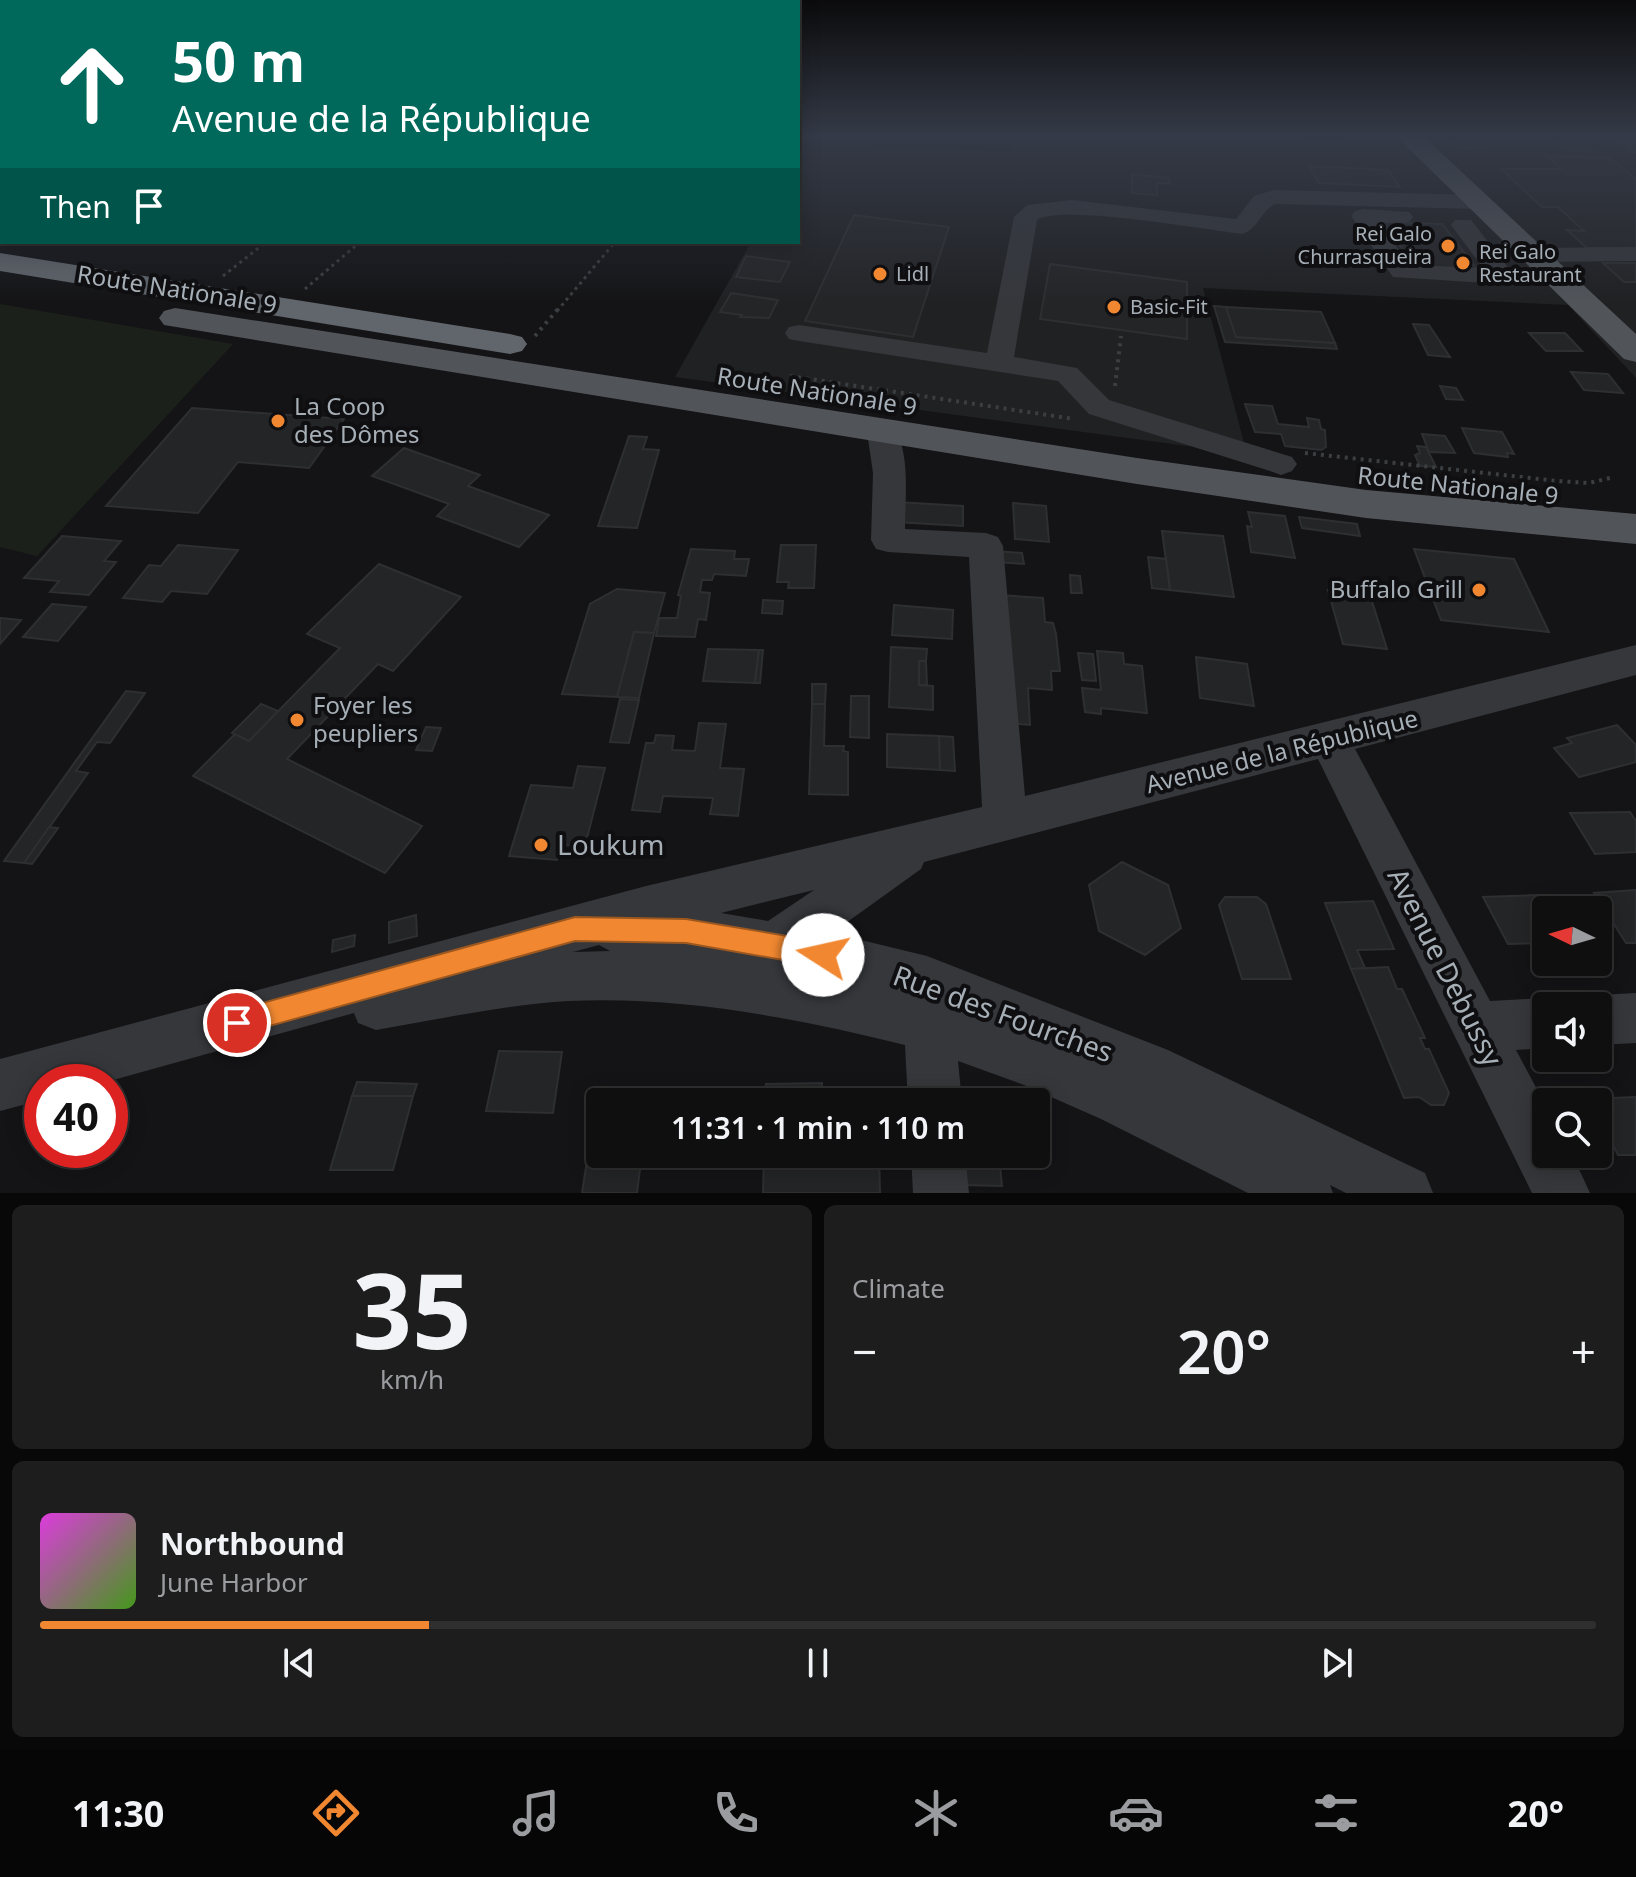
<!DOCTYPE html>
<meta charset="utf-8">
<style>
body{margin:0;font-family:"Noto Sans",sans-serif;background:#1d1d1e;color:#f1f3f6;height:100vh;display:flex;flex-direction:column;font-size:30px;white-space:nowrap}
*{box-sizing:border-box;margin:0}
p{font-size:26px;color:#9b9c9f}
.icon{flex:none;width:44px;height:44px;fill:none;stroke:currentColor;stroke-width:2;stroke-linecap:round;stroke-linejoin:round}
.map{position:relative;height:1193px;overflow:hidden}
.details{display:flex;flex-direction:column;gap:12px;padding:12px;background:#080809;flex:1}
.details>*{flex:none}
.hud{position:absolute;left:0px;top:0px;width:800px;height:244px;box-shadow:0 4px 20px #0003,0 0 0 2px #2f2f30;background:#00695c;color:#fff;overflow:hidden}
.needle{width:52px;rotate:275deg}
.tools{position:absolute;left:1532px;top:896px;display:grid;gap:16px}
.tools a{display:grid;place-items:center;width:80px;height:80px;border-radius:8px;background:#0f0f10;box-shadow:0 4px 20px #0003,0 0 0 2px #2f2f30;font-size:40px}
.speed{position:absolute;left:24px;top:1064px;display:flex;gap:16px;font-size:40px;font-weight:700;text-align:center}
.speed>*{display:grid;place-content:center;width:104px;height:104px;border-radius:50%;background:#0f0f10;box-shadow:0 4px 20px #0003,0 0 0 2px #2f2f30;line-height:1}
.speed .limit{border:12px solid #d22;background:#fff;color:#111}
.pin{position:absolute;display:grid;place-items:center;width:68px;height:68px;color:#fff;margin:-34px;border:4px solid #fff;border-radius:50%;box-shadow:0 2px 8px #0007}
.me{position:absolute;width:88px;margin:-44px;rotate:280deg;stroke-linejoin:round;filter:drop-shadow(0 0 6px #0008)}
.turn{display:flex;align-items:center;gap:28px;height:168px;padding:0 40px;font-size:36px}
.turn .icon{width:104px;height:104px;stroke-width:2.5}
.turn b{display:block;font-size:56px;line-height:68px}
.then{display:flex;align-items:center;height:76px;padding:0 40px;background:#0003;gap:16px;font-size:30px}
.big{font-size:60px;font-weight:600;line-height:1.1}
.details .widget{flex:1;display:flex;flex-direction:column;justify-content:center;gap:12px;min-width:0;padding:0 28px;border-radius:12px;background:#1d1d1e}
.details .dial{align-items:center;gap:0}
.dial b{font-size:104px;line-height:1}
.song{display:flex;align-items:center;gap:24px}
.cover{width:96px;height:96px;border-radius:12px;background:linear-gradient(135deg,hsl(300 70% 55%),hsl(100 70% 35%))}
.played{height:8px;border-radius:4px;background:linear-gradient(90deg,#f18831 25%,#2f2f30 25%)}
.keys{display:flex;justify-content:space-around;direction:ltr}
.heat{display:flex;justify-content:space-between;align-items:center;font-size:44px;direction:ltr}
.details .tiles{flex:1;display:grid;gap:12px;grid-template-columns:1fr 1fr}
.widget:last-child{grid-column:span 2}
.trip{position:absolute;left:586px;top:1088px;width:464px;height:80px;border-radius:8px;background:#0f0f10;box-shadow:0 4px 20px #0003,0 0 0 2px #2f2f30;font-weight:600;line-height:80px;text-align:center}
.tab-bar{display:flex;height:128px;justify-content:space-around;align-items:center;background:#060606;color:#9b9c9f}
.tab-bar .icon{width:56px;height:56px}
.tab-bar .current{color:#f18831}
.tab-bar b{font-size:36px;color:#f1f3f6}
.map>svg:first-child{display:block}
.built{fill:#202123}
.green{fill:#1b211a}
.building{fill:#242527;stroke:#2e2f32;stroke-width:2}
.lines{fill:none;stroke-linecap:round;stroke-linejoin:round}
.path-far1{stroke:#3b3e42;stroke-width:3;stroke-dasharray:3 4;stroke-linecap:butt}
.path{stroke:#3b3e42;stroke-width:4;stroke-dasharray:3 5;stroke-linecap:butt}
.minor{fill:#35373b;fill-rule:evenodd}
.major{fill:#51555a;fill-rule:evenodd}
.highway{fill:#61666c;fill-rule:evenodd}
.route{fill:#f18831;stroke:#9d5820;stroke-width:2}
.poi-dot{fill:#f18831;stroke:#0f0f11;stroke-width:3}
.labels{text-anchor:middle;stroke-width:8;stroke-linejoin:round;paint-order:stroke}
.far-poi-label{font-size:20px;fill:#a6aeb6;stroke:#0f0f11;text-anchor:start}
.street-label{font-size:24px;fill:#a6aeb6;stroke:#0f0f11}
.poi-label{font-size:24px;fill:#a6aeb6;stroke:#0f0f11;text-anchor:start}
.near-poi-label{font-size:28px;fill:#a6aeb6;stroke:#0f0f11;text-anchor:start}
.near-street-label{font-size:28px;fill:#a6aeb6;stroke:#0f0f11}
</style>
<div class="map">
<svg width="1636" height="1193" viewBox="0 0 1636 1193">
<rect width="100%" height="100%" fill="#141416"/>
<polygon class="built" points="1016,136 1636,136 1636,378 1568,305 1203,288 1247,454 675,377 751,242 798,242 798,149 801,141 1010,152"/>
<polygon class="green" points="0,304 233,344 37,556 0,547"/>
<g class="building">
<polygon points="1295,136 1347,136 1348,139 1345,139 1347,144 1321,143 1296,140"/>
<polygon points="1450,136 1479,136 1490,148 1457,149 1448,140 1453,140"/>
<polygon points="1515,136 1580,139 1593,150 1562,149 1554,141 1520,141"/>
<polygon points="1546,156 1609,158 1636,179 1636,248 1587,248 1567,230 1584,231 1558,207 1542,207 1501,169 1562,169"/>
<polygon points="1309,166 1388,170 1400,187 1319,183"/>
<polygon points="1132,174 1169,178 1170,184 1157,183 1157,195 1132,193"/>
<polygon points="854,215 949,227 913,337 805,321"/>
<polygon points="1384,222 1442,224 1477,269 1415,267"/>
<polygon points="746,256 790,262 780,282 736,277"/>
<polygon points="1603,263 1636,263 1636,282 1624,282"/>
<polygon points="1050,264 1187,282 1187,339 1040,319"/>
<polygon points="731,293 778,300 769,318 740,317 742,315 720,312"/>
<polygon points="1214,306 1226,307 1236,337 1335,343 1337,349 1225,342"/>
<polygon points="1226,307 1321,312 1335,343 1236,337"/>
<polygon points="1413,324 1429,325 1450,357 1428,355"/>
<polygon points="1529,333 1565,333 1582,351 1546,351"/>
<polygon points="1571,372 1608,374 1623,393 1584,390"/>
<polygon points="1440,386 1456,388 1463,400 1446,399"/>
<polygon points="1245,404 1272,406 1278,424 1309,427 1307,418 1319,420 1321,429 1325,430 1326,447 1321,450 1285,446 1281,434 1255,432"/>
<polygon points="192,408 344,419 309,468 238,462 198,513 106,506"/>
<polygon points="1462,428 1502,432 1514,454 1507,453 1508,457 1474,453"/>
<polygon points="1422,434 1445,436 1455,453 1429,452"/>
<polygon points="629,436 647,437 643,449 659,450 637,528 598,526"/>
<polygon points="1417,446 1426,447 1436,467 1420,466 1415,455 1420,453"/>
<polygon points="404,448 480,475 468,486 549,515 519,547 437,516 449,504 372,476"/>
<polygon points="897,502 963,506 963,526 896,522"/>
<polygon points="1013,503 1046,506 1049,542 1015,539"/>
<polygon points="1248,512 1285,516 1295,558 1251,552 1247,526 1252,527"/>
<polygon points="1299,517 1357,524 1360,536 1302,528"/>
<polygon points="1162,531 1223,536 1234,597 1170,590"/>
<polygon points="62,536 121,541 104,561 116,562 89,595 50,592 59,581 24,578"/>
<polygon points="178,545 238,550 207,594 171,591 162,602 123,598 149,565 161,566"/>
<polygon points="781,545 816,545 814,588 788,588 789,582 777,582"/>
<polygon points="691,549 735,551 734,559 749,559 746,576 714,574 712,580 702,580 700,592 710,593 706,620 698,619 695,637 656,636 659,618 677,618 681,596 678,595"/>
<polygon points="1414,549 1514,559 1549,632 1441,620"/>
<polygon points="995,551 1022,553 1024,564 996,562"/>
<polygon points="1148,557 1166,559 1170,590 1152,588"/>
<polygon points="379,564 461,597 393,671 378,664 287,759 422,826 385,873 193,776 235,734 249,741 340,648 307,634"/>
<polygon points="1070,575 1080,576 1082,593 1071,593"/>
<polygon points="617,589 665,593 654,633 634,632 617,697 562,694 590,604"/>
<polygon points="1328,590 1370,595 1387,649 1343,644"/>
<polygon points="999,595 1043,598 1045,622 1053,623 1056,634 1060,671 1051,671 1052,690 1028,688 1030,725 1009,723"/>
<polygon points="763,600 783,601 782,614 762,613"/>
<polygon points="52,604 86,607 58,641 23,637"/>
<polygon points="894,605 953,610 952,639 892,635"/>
<polygon points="0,618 21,620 0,644"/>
<polygon points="634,632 654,633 639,698 617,697"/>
<polygon points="891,647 927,649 926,661 919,661 919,685 933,686 933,710 889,707"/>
<polygon points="708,649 759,650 755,683 703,681"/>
<polygon points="759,650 763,650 760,683 755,683"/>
<polygon points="1097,651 1123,653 1124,664 1142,666 1147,713 1101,708 1101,714 1085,712 1082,688 1101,690"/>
<polygon points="1078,653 1093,654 1096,681 1082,680"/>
<polygon points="1196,657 1247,664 1254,706 1200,698"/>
<polygon points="919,661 926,661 927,685 919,685"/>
<polygon points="812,684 826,684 825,704 812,704"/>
<polygon points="126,691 145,693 110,743 97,742 76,771 88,773 24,863 4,861"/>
<polygon points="851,696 869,696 869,738 850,737"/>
<polygon points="620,699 639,700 629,743 610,742"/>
<polygon points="261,704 278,711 249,741 232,733"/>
<polygon points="812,704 825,704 824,746 844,746 843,751 848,752 848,795 809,794"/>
<polygon points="699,723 726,724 720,768 744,769 738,816 710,814 713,798 663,796 660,812 632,810 646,743 654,743 656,735 674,736 672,750 695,751"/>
<polygon points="1617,725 1636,745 1636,762 1579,777 1554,748 1572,743 1567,738"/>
<polygon points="426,727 441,728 432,751 416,750"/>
<polygon points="887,734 939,736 940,770 887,767"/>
<polygon points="939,736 953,737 955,771 940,770"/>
<polygon points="578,766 605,768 585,846 561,845 557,860 509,856 531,785 573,788"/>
<polygon points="1630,812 1636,821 1636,852 1595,854 1570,813"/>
<polygon points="49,827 58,828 32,864 24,863"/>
<polygon points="1122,862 1168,885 1181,928 1145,955 1099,931 1089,885"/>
<polygon points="1636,890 1636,943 1626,943 1594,893"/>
<polygon points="1540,895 1548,910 1546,943 1508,944 1483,897"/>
<polygon points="1225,897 1257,897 1266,904 1291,979 1242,979 1219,905"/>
<polygon points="1373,901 1394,949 1357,950 1365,968 1351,969 1325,903"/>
<polygon points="416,915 417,936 389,943 389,922"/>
<polygon points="355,935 354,946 332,952 333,940"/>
<polygon points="1388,967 1397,989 1402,989 1425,1038 1420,1038 1425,1049 1429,1049 1449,1093 1444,1105 1431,1105 1419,1097 1404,1098 1351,969"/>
<polygon points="499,1051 562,1052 553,1113 486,1111"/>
<polygon points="357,1082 417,1084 413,1096 352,1096"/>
<polygon points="822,1083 822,1102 765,1102 766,1084"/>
<polygon points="352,1096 413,1096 393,1170 330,1170"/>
<polygon points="1636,1097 1636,1155 1618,1155 1598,1117 1598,1102 1590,1102 1588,1099"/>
<polygon points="593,1121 600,1121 600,1154 642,1154 637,1193 582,1193"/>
<polygon points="764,1154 879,1154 880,1193 763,1193"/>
<polygon points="959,1154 999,1154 1002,1186 962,1185"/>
</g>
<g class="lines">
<g class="path-far1">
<polyline points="223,276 266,242"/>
<polyline points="305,289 360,242"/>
<polyline points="557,311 615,242"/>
</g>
<g class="path">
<polyline points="535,336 558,309"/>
<polyline points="790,376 1074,419"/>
<polyline points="1115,386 1121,336"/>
<polyline points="1305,453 1557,481 1589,483 1610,478"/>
</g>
<g class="minor">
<polygon points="1612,136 1635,136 1636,153 1629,151"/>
<path d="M 1274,190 L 1479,195 L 1487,197 L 1490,202 L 1487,207 L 1479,209 L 1276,204 C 1261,210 1258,230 1242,234 C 1206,230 1061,204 1037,220 L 1014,357 L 1077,368 L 1109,400 L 1292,457 L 1297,464 L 1292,471 L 1281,475 L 1270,471 L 1089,414 L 1058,381 L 799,341 L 789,339 L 785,333 L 789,327 L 799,325 L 987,353 L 1014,217 L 1027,205 L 1072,200 L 1236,219 L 1254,196 Z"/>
<polygon points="1363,209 1409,212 1413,217 1409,222 1380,223 1409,265 1483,268 1451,225 1455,220 1471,220 1515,276 1511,281 1502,284 1393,277 1351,216 1355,211"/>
<polygon points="1636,247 1636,261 1535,262 1526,260 1523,255 1526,250 1535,248"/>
<path d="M 882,422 L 893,425 C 911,453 905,497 905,529 L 986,533 L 998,537 L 1003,546 L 1025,796 L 1636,645 L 1636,675 L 1355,749 L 1490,1001 L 1546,998 L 1564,1005 L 1546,1006 L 1546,1048 L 1516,1050 L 1546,1106 L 1546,1154 L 1572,1154 L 1590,1193 L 1532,1193 L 1318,759 L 924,862 L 921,869 L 832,933 L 927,956 L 1168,1050 L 1425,1173 L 1433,1193 L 1346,1193 L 1330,1185 L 1333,1193 L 1248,1193 L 1101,1119 L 1024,1085 L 958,1061 L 962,1102 L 908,1102 L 905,1045 C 796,1018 682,996 569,1001 C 504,1005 440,1019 376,1030 L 358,1023 L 354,1013 L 106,1082 L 42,1082 L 42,1100 L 0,1111 L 0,1059 L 646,886 L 982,807 L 969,557 L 888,552 L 876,549 L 871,540 L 873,473 L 867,432 L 871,425 ZM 814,890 L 768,921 L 721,913 ZM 599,945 L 610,951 L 573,952 Z"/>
<polygon points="1636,993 1636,1043 1598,1045 1598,1006 1579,1006 1580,1002 1598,995"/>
<polygon points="911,1154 965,1154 969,1193 913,1193"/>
</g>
<g class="major">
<polygon points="1396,136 1423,136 1636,334 1636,362 1624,359"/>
<polygon points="175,308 1137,458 1366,490 1636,514 1636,544 1366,518 1137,484 164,325 159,318 164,311"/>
</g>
<polygon class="highway" points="0,253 510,334 522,337 527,344 522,351 510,354 0,271"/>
</g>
<linearGradient id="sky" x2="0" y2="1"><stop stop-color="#0b0b0c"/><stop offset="0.45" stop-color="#343a47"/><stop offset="1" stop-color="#343a47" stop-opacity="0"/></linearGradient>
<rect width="1636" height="303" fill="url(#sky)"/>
<polygon class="route" points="575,917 686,919 823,942 832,946 836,955 832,963 823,967 686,943 575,941 237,1035 228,1032 225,1023 228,1014 237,1010"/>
<g class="poi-dot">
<circle cx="1448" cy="246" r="8"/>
<circle cx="1463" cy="263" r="8"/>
<circle cx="880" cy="274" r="8"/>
<circle cx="1114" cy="307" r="8"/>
<circle cx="278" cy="421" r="8"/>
<circle cx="1479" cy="590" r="8"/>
<circle cx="297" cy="720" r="8"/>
<circle cx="541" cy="845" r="8"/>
</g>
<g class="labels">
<g class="far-poi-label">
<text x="1432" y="241" text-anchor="end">Rei Galo<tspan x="1432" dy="23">Churrasqueira</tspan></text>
<text x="1479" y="259">Rei Galo<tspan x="1479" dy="23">Restaurant</tspan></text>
<text x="896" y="281">Lidl</text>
<text x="1130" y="314">Basic-Fit</text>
</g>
<g class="street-label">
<text transform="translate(177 290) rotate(9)" y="8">Route Nationale 9</text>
<text transform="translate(817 392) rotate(9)" y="8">Route Nationale 9</text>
<text transform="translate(1458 486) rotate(6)" y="8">Route Nationale 9</text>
<text transform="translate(1282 752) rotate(-14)" y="8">Avenue de la République</text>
</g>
<g class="poi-label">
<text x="294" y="415">La Coop<tspan x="294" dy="28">des Dômes</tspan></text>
<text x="1463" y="598" text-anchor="end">Buffalo Grill</text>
<text x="313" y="714">Foyer les<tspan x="313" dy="28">peupliers</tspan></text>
</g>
<g class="near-poi-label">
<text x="557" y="855">Loukum</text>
</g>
<g class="near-street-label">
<text transform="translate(1445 967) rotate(63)" y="10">Avenue Debussy</text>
<text transform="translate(1003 1014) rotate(20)" y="10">Rue des Fourches</text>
</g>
</g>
</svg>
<div class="tools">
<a><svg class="needle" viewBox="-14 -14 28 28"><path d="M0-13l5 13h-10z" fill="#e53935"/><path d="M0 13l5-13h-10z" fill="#9b9c9f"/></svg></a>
<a><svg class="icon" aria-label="sound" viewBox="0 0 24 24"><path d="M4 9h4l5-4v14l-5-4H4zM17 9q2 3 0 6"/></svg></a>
<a><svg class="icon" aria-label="search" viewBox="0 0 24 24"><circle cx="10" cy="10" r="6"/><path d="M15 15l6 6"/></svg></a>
</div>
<div class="speed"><div class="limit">40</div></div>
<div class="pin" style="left:237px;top:1023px;background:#d93025"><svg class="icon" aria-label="arrive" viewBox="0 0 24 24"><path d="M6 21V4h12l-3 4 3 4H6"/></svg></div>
<svg class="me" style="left:823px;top:955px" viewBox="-20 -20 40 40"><circle r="19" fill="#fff"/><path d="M0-13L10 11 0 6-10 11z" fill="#f18831"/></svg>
<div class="trip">11:31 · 1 min · 110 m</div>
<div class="hud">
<div class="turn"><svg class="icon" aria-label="ahead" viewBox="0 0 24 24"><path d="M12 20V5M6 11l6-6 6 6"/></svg><div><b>50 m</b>Avenue de la République</div></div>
<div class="then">Then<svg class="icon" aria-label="arrive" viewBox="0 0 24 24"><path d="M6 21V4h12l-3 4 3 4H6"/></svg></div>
</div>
</div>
<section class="details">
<div class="tiles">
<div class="widget dial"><b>35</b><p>km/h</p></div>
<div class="widget"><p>Climate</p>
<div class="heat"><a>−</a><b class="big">20°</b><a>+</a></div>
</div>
<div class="widget">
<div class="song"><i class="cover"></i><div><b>Northbound</b><p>June Harbor</p></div></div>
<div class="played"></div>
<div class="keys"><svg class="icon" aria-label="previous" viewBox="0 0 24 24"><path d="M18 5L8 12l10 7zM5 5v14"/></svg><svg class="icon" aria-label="pause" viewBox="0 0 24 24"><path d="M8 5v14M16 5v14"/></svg><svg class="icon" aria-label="next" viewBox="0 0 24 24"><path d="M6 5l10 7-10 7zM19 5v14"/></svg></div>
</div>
</div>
</section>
<nav class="tab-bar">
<b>11:30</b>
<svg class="icon current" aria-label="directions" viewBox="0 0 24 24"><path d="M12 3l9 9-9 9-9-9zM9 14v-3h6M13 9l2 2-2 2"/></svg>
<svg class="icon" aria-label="music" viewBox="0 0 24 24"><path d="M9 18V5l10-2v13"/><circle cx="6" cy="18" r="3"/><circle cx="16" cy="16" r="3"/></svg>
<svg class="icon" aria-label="phone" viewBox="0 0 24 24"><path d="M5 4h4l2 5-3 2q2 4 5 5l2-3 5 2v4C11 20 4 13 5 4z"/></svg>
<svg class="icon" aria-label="climate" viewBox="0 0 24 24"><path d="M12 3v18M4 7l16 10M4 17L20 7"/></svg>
<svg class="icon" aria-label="car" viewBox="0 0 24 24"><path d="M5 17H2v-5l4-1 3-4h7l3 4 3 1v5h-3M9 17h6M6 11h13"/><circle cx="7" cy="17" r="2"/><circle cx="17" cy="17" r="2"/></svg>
<svg class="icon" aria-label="filters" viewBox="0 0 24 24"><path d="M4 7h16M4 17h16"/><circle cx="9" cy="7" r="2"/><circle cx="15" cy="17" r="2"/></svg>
<b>20°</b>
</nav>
